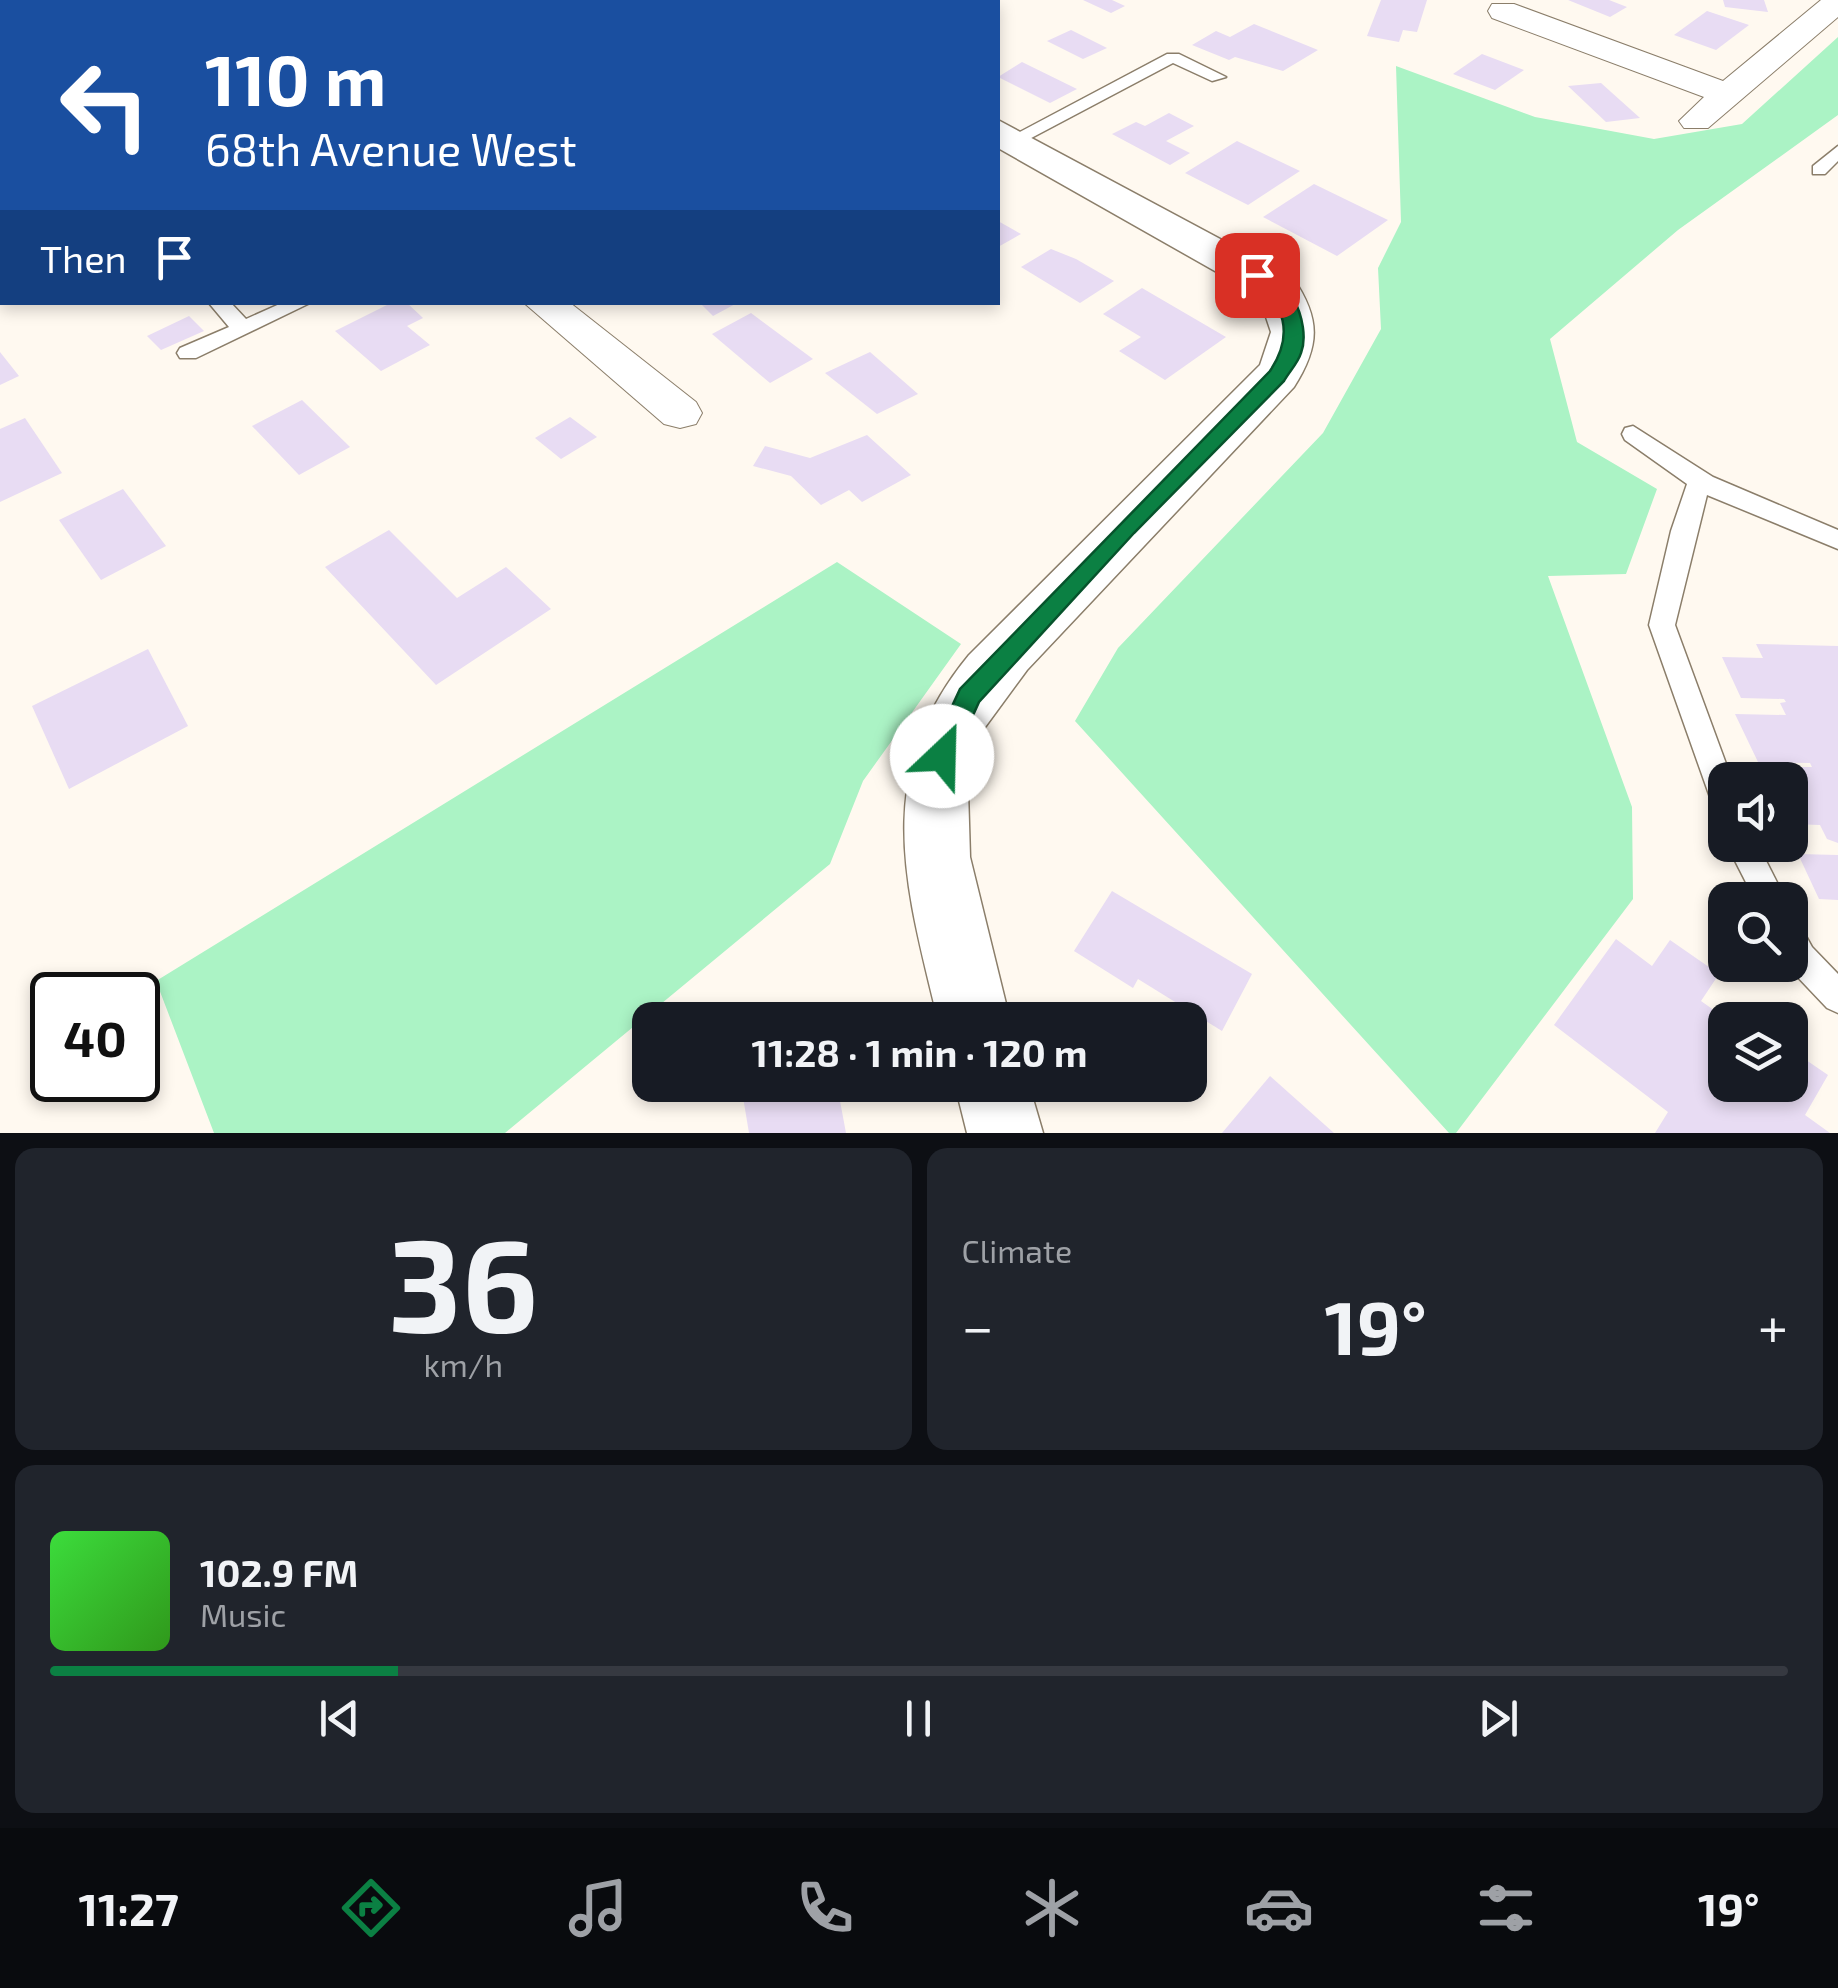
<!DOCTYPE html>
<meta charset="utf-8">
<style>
body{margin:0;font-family:"Exo 2",sans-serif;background:#20242c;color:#f1f3f6;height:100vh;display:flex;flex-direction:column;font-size:38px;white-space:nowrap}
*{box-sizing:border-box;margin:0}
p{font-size:32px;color:#9ea1a6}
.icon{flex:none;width:55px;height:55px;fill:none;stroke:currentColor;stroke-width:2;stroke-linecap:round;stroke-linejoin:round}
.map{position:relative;height:1133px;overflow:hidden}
.details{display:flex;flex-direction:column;gap:15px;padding:15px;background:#0d0f14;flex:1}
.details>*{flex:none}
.hud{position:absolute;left:0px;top:0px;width:1000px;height:305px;box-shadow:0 5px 15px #0003;background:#1a4fa0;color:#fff;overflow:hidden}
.tools{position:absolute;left:1708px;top:762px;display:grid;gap:20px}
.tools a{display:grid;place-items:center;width:100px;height:100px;border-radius:20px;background:#171b24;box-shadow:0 5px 15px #0003;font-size:50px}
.speed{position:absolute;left:30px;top:972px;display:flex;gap:20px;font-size:50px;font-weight:700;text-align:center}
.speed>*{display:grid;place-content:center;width:130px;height:130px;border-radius:50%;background:#171b24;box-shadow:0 5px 15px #0003;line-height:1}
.speed .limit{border:5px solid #111;border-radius:15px;background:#fff;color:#111}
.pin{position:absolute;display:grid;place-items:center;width:85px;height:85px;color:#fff;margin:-42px;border-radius:20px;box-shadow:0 5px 15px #0006}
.me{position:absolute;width:110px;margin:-55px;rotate:24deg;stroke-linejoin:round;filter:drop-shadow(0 0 8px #0008)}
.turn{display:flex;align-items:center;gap:35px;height:210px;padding:0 40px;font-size:45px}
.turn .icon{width:130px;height:130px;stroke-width:2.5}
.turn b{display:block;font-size:70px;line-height:85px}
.then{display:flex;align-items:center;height:95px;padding:0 40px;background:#0003;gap:20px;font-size:38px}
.big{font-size:75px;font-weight:700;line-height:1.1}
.details .widget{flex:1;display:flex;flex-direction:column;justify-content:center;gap:15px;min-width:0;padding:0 35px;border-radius:20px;background:#20242c}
.details .dial{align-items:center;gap:0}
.dial b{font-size:130px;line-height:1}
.song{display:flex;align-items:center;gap:30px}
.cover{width:120px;height:120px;border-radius:15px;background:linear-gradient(135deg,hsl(120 70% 55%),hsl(110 70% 35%))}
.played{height:10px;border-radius:5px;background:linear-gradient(90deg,#0b8043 20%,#363941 20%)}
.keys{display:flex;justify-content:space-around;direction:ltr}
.heat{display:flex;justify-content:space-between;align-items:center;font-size:55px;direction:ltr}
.details .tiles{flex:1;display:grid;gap:15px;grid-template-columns:1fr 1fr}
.widget:last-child{grid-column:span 2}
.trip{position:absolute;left:632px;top:1002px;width:575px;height:100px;border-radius:20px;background:#171b24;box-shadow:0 5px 15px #0003;font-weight:700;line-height:100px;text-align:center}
.tabs{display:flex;height:160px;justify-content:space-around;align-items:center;background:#090b0e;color:#9ea1a6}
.tabs .icon{width:70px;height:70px}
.tabs .current{color:#0b8043}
.tabs b{font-size:45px;color:#f1f3f6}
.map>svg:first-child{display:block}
.green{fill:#abf3c5}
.building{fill:#e8dcf3}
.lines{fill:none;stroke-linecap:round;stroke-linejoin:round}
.service-casing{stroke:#8b7e6a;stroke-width:3}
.minor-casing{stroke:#8b7e6a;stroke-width:2}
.tertiary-casing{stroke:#8b7e6a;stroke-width:3}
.service{fill:#fff;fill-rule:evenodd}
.minor{fill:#fff;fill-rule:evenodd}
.tertiary{fill:#fff;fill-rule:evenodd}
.route{fill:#0b8043;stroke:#07532c;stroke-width:2.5}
</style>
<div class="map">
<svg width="1838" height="1133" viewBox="0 0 1838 1133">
<rect width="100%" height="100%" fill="#fff9f0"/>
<g class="green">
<polygon points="1838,37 1838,115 1678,230 1550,339 1577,442 1657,489 1626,574 1548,576 1632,807 1633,899 1456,1133 1449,1133 1075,721 1118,648 1323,433 1381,329 1378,268 1401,222 1396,66 1535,117 1654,139 1742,124"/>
<polygon points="837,562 961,644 863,781 830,864 505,1133 214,1133 156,981"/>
</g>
<g class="building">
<polygon points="1083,0 1112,0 1125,6 1111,13"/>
<polygon points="1381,0 1427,0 1417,32 1403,30 1399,42 1367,36"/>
<polygon points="1568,0 1609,0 1627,7 1610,17"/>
<polygon points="1723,0 1764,0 1768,12 1725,7"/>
<polygon points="1707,11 1749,25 1716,50 1674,35"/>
<polygon points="1254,24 1318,50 1283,71 1235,57 1229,60 1192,45 1216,31 1230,37"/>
<polygon points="1071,30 1107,48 1083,59 1047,41"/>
<polygon points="1482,54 1524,70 1495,90 1453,74"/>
<polygon points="1022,62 1077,89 1050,103 998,77"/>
<polygon points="1601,83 1640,118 1606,122 1568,86"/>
<polygon points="1169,113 1194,126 1166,141 1190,153 1170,165 1112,134 1136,122 1145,126"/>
<polygon points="1237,141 1300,171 1248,205 1185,173"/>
<polygon points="1314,184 1388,220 1337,256 1263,217"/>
<polygon points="998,221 1021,234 998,247"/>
<polygon points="1051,249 1076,259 1114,281 1080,303 1021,267"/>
<polygon points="1142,288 1226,337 1165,380 1119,351 1141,337 1103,314"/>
<polygon points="393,302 406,302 423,318 407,326 430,345 381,371 335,331"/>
<polygon points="699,302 739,302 713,316"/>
<polygon points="751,313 813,359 770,383 712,334"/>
<polygon points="189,316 204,331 161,350 147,336"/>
<polygon points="0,352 19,376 0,385"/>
<polygon points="870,352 918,394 877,414 825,373"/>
<polygon points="302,400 350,447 299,475 252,426"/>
<polygon points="570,417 597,437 561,459 535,438"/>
<polygon points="25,418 62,473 0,502 0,429"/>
<polygon points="867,435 911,475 862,502 849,490 821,505 791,476 753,466 765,446 810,458"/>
<polygon points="123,489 166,546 101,580 59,520"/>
<polygon points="389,530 457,598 506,567 551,609 436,685 325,567"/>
<polygon points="1756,644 1838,646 1838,843 1827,839 1820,825 1790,824 1790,778 1795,779 1789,767 1812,767 1810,763 1758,762 1735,714 1786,715 1780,703 1786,702 1784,699 1741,698 1722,657 1763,658"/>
<polygon points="148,649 188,726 69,789 32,706"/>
<polygon points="1798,854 1838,855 1838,900 1819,899"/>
<polygon points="1112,891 1252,974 1222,1031 1138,979 1133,988 1074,951"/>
<polygon points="1616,939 1652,966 1670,940 1719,974 1701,1001 1725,1018 1725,1085 1790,1085 1790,1049 1828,1075 1805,1115 1830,1133 1655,1133 1668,1112 1554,1025"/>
<polygon points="822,1009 824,1020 782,1020 781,1019"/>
<polygon points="1270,1076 1334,1133 1222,1133"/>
<polygon points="741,1085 837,1085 846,1133 749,1133"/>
</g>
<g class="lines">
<g class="service-casing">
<g id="service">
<polygon points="1167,54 1179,54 1226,77 1212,81 1173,63 1018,145 1003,141"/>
<polygon points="1838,146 1838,161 1825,174 1813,174 1813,166"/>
<polygon points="208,302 230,302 246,319 284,302 312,302 196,358 180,358 177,353 180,348 229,327"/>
<polygon points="1633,426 1713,477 1838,530 1838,549 1707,495 1675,625 1732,780 1725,780 1725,813 1715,809 1711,800 1649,625 1671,531 1687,484 1625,440 1622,434 1625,428"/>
<polygon points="1727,845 1758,845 1786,900 1755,900"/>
<polygon points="1790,922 1801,927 1812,947 1838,974 1838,1013 1827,1008 1790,969"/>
</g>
</g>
<g class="minor-casing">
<g id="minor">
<polygon points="1821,0 1838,0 1838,17 1708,128 1684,128 1679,121 1704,97 1492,18 1488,11 1492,4 1514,4 1723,81"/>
<polygon points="523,302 569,302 696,402 702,413 696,424 680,428 664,424"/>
</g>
</g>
<g class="tertiary-casing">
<g id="tertiary">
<polygon points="739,0 776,0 778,2 741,2"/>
<path d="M 998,120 L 1293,278 C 1321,319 1320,346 1294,387 L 1027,670 L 980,734 L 968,790 L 970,857 L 1010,1020 L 938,1020 C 905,884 871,774 969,655 L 1260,365 L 1271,332 L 1259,296 L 998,148 Z"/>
<polygon points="2,227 2,253 0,254 0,228"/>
<polygon points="955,1085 1029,1085 1043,1133 967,1133"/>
</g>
</g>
<use href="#service" class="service"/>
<use href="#minor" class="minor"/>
<use href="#tertiary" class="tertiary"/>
</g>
<path class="route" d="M 1250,271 C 1287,265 1312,324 1301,353 C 1298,363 1289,372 1284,381 L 1134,533 L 979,702 L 951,764 L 933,764 L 929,756 L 960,689 L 1270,371 C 1294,335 1286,302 1250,279 Z"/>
</svg>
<div class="tools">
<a><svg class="icon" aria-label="sound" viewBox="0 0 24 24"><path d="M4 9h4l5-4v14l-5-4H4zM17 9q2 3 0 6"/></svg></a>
<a><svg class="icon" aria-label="search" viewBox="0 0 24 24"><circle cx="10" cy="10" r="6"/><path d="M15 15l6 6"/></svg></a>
<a><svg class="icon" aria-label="layers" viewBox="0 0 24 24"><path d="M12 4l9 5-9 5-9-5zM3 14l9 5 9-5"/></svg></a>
</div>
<div class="speed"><div class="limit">40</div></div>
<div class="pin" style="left:1257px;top:275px;background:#d93025"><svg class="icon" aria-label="arrive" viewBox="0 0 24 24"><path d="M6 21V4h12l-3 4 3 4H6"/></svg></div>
<svg class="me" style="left:942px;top:756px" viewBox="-20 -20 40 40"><circle r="19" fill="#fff"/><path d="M0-13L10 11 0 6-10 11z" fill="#0b8043"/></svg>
<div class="trip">11:28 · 1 min · 120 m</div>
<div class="hud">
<div class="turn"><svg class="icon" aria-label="left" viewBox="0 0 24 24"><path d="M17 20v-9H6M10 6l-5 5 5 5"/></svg><div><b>110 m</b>68th Avenue West</div></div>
<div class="then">Then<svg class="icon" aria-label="arrive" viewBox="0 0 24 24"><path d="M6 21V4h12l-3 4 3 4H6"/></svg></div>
</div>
</div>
<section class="details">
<div class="tiles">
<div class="widget dial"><b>36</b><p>km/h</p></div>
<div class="widget"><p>Climate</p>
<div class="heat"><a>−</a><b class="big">19°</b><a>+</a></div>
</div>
<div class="widget">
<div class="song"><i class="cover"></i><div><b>102.9 FM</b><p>Music</p></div></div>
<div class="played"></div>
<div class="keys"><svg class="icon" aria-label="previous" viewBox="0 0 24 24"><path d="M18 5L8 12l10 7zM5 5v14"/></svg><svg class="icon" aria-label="pause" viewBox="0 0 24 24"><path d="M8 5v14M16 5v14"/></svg><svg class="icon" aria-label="next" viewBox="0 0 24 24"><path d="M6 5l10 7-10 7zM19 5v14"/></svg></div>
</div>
</div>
</section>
<nav class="tabs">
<b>11:27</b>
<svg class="icon current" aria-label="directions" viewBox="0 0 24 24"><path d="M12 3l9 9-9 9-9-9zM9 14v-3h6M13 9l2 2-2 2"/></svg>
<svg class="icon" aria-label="music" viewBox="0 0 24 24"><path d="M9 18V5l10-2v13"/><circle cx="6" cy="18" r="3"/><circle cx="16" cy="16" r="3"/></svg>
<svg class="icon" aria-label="phone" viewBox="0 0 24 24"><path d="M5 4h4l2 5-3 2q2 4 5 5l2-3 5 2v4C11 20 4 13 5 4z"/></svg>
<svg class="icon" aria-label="climate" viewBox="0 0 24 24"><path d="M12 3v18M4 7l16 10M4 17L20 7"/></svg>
<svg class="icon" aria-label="car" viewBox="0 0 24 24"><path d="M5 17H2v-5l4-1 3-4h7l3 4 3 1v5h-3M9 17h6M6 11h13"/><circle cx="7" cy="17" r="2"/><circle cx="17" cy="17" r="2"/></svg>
<svg class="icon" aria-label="filters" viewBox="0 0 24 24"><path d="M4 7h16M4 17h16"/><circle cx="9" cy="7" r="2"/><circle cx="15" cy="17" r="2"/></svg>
<b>19°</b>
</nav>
